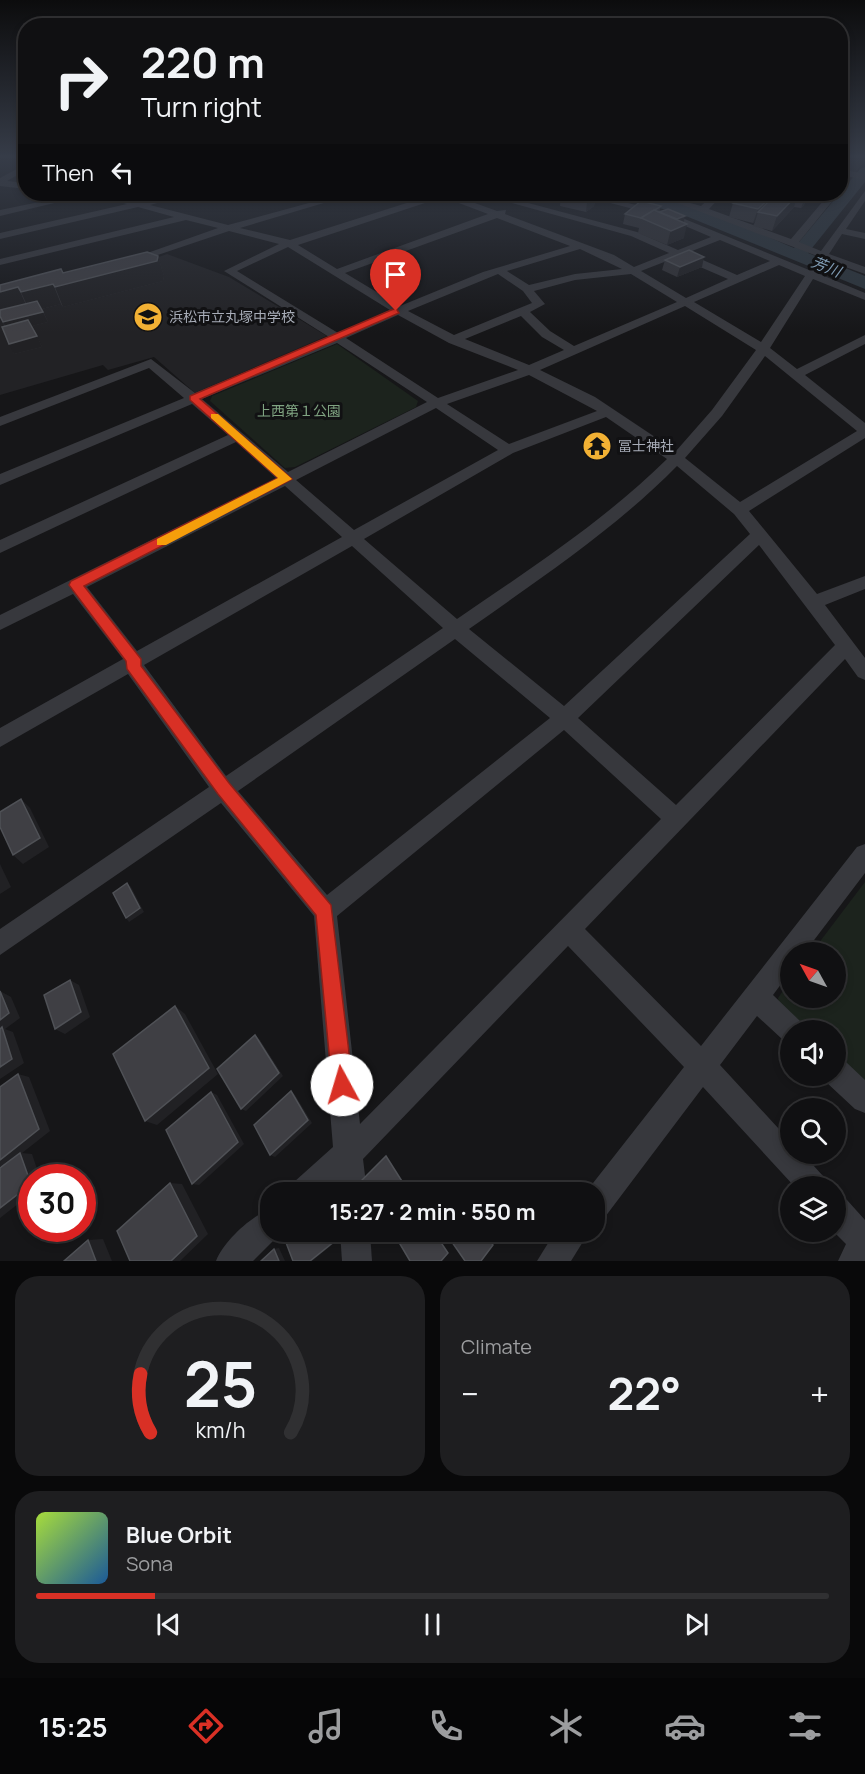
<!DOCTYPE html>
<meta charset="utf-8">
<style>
body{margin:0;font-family:Manrope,"Noto Sans JP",sans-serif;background:#1e1e20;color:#f1f3f6;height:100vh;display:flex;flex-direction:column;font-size:22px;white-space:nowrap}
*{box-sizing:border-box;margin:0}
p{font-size:20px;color:#9c9d9f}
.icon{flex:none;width:33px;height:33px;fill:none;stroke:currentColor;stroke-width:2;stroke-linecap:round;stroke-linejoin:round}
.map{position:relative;height:1261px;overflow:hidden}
.details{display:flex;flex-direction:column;gap:15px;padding:15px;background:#09090a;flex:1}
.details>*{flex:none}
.hud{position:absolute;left:18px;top:18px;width:830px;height:183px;border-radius:24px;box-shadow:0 3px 9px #0003,0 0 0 2px #303032;background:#101012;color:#f1f3f6;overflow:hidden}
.needle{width:39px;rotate:310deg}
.buttons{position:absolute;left:780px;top:942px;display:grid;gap:12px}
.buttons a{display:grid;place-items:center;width:66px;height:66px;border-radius:50%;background:#101012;box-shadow:0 3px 9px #0003,0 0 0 2px #303032;font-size:30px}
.speed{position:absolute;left:18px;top:1164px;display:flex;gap:12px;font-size:30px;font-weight:700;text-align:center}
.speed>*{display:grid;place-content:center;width:78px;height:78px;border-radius:50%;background:#101012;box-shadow:0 3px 9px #0003,0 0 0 2px #303032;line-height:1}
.speed .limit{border:9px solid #d22;background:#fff;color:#111}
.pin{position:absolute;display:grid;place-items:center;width:51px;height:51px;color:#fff;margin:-62px -26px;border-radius:50% 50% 50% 0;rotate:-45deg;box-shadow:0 0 6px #0007}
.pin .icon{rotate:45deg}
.me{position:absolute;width:66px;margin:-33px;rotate:354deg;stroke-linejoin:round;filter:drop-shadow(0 0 4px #0008)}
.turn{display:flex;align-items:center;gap:21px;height:126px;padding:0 24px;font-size:27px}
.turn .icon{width:78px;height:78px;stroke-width:2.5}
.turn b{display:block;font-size:42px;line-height:51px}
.then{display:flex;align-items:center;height:57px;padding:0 24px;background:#0003;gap:12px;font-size:22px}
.big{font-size:45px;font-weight:700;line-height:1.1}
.details .card{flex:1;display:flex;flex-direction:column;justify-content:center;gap:9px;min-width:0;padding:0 21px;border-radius:24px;background:#1e1e20}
.details .dial{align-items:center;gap:0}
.dial svg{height:156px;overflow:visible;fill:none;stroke:#303032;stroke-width:7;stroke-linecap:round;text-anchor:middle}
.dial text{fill:#f1f3f6;stroke:none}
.song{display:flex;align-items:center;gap:18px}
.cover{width:72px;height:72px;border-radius:9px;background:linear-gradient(135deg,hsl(80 70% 55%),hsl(210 70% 35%))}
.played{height:6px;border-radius:3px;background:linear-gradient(90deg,#d93025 15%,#303032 15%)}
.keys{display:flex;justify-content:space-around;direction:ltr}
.heat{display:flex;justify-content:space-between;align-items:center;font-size:33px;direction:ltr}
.details .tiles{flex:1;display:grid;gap:15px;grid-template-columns:1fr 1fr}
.card:last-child{grid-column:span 2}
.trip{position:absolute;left:260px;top:1182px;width:345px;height:60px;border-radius:24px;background:#101012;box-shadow:0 3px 9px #0003,0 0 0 2px #303032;font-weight:700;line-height:60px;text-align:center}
.dock{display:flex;height:96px;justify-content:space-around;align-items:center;background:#060607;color:#9c9d9f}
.dock .icon{width:42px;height:42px}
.dock .active{color:#d93025}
.dock b{font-size:27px;color:#f1f3f6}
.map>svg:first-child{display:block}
.built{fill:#222225}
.green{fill:#1c231d}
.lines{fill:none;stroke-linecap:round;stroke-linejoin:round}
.river{fill:#2c353c;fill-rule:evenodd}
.minor{fill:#37383d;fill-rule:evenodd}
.wall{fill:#323236}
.shaded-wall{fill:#212124}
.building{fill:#3f3f44;stroke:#4f5156;stroke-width:1.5}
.route{fill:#d93025;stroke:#8d1f18;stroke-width:1.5}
.slow{fill:#f59e0b}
.labels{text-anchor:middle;stroke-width:6;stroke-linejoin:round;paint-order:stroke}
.far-poi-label{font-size:14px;fill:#a8adb8;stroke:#111113;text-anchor:start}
.far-park-label{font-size:14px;fill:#7fa381;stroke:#111113}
.far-water-label{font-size:15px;font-style:italic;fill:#7f9bb3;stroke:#111113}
</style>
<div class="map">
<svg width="865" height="1261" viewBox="0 0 865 1261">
<rect width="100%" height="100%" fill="#161618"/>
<g class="built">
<polygon points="840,156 865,156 865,161 855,173 840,170"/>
<polygon points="167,254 229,277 327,336 195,393 154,357 108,370 103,365 0,395 0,298 124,269"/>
</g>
<g class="green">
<polygon points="337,344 418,401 416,407 295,467 285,468 210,401 212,396"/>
<polygon points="865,882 865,1092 836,1065 836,1030 798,1030 781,1014 778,998 790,981 790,998 836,998 836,952 812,952"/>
</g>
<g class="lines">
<path class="river" d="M 865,167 L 865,182 L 808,253 L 865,276 L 865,289 L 676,212 L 612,197 L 610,194 C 672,187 738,225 794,248 L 860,169 Z"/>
<g class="minor">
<polygon points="26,164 26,170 7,181 26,183 26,189 0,186 0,178"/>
<polygon points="840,169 865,174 865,180 840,175"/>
<path d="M 865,191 L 865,201 L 846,229 L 865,233 L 865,239 L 842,234 L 829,254 L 865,267 L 865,274 L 826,260 L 817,273 L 865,293 L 865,300 L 813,279 L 770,348 L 797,369 L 865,335 L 865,344 L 805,375 L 865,423 L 865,438 L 749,511 L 817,594 L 865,576 L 865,589 L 825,605 L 865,658 L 865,680 L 858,677 L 845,659 L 585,929 L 701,1046 L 857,847 L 865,844 L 865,873 L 805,952 L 790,952 L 790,972 L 773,995 L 800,1021 L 804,1030 L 790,1030 L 790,1043 L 782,1039 L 757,1016 L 720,1065 L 790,1141 L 790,1154 L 803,1154 L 823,1176 L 827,1186 L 794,1186 L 703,1087 L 605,1217 L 594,1221 L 594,1192 L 586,1192 L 684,1067 L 568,946 L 363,1159 L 367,1192 L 337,1192 L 336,1183 L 326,1192 L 289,1192 L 294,1182 L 333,1147 L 314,916 L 221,803 L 0,955 L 0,929 L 209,787 L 128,674 L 0,747 L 0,728 L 123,659 L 73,594 L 0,630 L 0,615 L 276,478 L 236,442 L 0,553 L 0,540 L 228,435 L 192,404 L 0,485 L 0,474 L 184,398 L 149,368 L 0,426 L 0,417 L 151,359 L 195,393 L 329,337 L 224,271 L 279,244 L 229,231 L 131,264 L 122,262 L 218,228 L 186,220 L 0,265 L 0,259 L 174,217 L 138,207 L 0,239 L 0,233 L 127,204 L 92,194 L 0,216 L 0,210 L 78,194 L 106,194 L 138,202 L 175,194 L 189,194 L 150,205 L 228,225 L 342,194 L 354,194 L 240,228 L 290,240 L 435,194 L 450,194 L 497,211 L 506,210 L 505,214 L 614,255 L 634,267 L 669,253 L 631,236 L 512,203 L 517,200 L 637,232 L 678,250 L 711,237 L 664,217 L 576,194 L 590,194 L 670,213 L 809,270 L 817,256 L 680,204 L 644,194 L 658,194 L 701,206 L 714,194 L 723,194 L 709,209 L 791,239 L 824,200 L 806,194 L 838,194 L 799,242 L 821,251 ZM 443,197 L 488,214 L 337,269 L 298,245 ZM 497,218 L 570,246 L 483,272 L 400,306 L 345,273 ZM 720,240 L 770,261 L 737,275 L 687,253 ZM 288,247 L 390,310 L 338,333 L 237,271 ZM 580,249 L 622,269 L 575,274 L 529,285 L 507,271 ZM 677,257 L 728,279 L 686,298 L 641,271 ZM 779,265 L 805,276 L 761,342 L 694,302 ZM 498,274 L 523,291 L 532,303 L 454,335 L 408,311 ZM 631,274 L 677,302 L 574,346 L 550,331 L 530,312 L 545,304 L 534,291 L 575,280 ZM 685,306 L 756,350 L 712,410 L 676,451 L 595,397 L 540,370 ZM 398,315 L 449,343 L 518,370 L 438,398 L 346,338 ZM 521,316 L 542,337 L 564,350 L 529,365 L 465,339 ZM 337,343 L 427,402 L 288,472 L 202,399 ZM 765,356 L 857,431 L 740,502 L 685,458 L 722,416 ZM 529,375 L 597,411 L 509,444 L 447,404 ZM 436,408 L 498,450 L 354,530 L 296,480 ZM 606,417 L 667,459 C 604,521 530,569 457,619 L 364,539 L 513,453 ZM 677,466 L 734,514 L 750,534 L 564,706 L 469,629 C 541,578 615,529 677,466 ZM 285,486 L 342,537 L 137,651 L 87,587 ZM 759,545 L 835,645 L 676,805 L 578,718 ZM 352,546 L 443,628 L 226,776 L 144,665 ZM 455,639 L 550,718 L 327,895 L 238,791 ZM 564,730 L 661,819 L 360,1124 L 337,916 Z"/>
<polygon points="836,1058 846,1062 865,1080 865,1113 855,1109 826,1082 824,1076 836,1076"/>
<polygon points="836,1196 847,1200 865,1220 865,1261 838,1261 846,1244 834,1232"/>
<path d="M 270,1209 L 270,1232 L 282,1232 L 253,1261 L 216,1261 C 224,1241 250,1217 270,1209 Z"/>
<polygon points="340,1232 370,1232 372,1261 342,1261"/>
<polygon points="555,1232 589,1232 571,1261 537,1261"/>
</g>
</g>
<g class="wall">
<polygon points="664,194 682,194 676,198 664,195"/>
<polygon points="744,194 775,194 774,196 776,194 808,194 804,205 801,208 794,207 772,231 753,226 755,222 753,223 729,217 733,203"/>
<polygon points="561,196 596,196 594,206 586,212 560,206"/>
<polygon points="661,206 659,212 684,222 684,238 667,245 638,233 639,228 623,224 625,214"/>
<polygon points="158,256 164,276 163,281 63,307 61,304 42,309 48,322 32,326 42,347 14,354 3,322 0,285"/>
<polygon points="665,260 702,267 677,277 662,270"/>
</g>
<g class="shaded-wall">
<polygon points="678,194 682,194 676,198"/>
<polygon points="774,194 775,194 770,206 758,212 755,222 753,223 758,209"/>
<polygon points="798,194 794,207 772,231 777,216"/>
<polygon points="806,194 808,194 804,205 801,208"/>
<polygon points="596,196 594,206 586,212 587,202"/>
<polygon points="685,216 683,226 687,224 684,238 667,245 673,221"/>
<polygon points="158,256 164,276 163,281 63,307 55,287"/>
<polygon points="704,257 702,267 677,277 680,267"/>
<polygon points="53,284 61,304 30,312 21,292"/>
<polygon points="18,287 27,307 0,315 0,292"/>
<polygon points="43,312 48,322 8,332 3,322"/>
<polygon points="37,336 42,347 14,354 9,344"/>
<polygon points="21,799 30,808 49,847 23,864 13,855"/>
<polygon points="0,864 11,887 0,894"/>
<polygon points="127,883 131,887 144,912 129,922 126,918"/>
<polygon points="70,980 79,985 90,1017 65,1034 55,1029"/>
<polygon points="0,991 11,997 20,1018 5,1029 13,1032 24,1063 0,1079"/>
<polygon points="175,1006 185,1014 218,1074 157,1125 145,1121"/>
<polygon points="255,1035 260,1040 283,1076 246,1111 241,1109"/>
<polygon points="18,1074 29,1077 50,1131 22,1153 32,1154 40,1178 32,1178 32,1193 0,1218 0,1208 5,1167 0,1166 0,1160"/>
<polygon points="291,1091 295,1095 312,1123 275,1157 270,1155"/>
<polygon points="211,1092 217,1095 244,1144 199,1185 192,1184"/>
<polygon points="170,1183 182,1184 208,1234 180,1261 171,1261"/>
<polygon points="344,1232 348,1232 312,1261 310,1261"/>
<polygon points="103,1239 112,1261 96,1261 88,1240"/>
<polygon points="279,1248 285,1261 279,1261 274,1249"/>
</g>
<g class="building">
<polygon points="565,194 585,194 596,196 587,202 561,196"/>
<polygon points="744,194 774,194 758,209 733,203"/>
<polygon points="776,194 798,194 777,216 758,212"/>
<polygon points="641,201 661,206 655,210 654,210 641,218 625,214"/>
<polygon points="668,209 685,216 677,219 659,212"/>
<polygon points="654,210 687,224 671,231 641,218"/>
<polygon points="689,250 704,257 680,267 665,260"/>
<polygon points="147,252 158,256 157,261 55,287 53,284 21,292 18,287 0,292 0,285 61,269 63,273"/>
<polygon points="37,301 43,312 3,322 0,316 0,310"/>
<polygon points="28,320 37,336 9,344 2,327"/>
<polygon points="21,799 40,838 13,855 0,827 0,812"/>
<polygon points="127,883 140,908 126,918 113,893"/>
<polygon points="70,980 81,1012 55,1029 44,995"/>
<polygon points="0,991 9,1013 0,1020"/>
<polygon points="175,1006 209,1068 145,1121 113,1054"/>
<polygon points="2,1027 12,1059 0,1067 0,1029"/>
<polygon points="255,1035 279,1073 241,1109 217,1069"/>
<polygon points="18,1074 39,1129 0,1160 0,1087"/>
<polygon points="291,1091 308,1120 270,1155 254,1125"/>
<polygon points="211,1092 238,1142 192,1184 166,1130"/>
<polygon points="20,1153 31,1184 0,1208 0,1168"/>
<polygon points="386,1156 405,1186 399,1192 368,1192 361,1181"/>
<polygon points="170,1183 197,1236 171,1261 130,1261 117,1231"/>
<polygon points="295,1232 344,1232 345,1233 310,1261 293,1261 285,1240"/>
<polygon points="403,1232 434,1232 448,1253 441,1261 410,1261 397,1239"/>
<polygon points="445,1232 483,1232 493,1245 481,1261 465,1261"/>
<polygon points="88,1240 96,1261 64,1261"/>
<polygon points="274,1249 279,1261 261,1261"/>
</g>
<linearGradient id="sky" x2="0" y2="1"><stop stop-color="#0c0c0d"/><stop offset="0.47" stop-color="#363c48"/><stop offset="1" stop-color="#363c48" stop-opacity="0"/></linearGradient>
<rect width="865" height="333" fill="url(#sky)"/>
<polygon class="route" points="396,308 399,313 200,399 292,479 84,586 141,659 141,666 229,783 331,905 353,1085 350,1092 342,1095 335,1092 332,1085 316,915 218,794 127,669 126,661 69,585 71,581 278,478 190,400 190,396"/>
<polygon class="slow" points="211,414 218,414 292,479 166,545 157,545 157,539 278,478 211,418"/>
<defs>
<g id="school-disc" transform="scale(1.5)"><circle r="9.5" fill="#f2b134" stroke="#111113"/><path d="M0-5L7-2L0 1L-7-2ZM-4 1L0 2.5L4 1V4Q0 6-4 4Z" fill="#111"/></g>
<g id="temple-disc" transform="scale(1.5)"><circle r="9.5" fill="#f2b134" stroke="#111113"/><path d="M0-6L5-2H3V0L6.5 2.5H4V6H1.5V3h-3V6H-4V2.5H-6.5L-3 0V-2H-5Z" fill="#111"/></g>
</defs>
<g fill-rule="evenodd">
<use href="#school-disc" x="148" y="317"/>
<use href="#temple-disc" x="597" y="446"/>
</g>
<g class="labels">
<g class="far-poi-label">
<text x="169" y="322">浜松市立丸塚中学校</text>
<text x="618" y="451">冨士神社</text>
</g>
<g class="far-park-label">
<text x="299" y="416">上西第１公園</text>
</g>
<g class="far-water-label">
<text transform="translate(826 267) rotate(22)" y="5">芳川</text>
</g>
</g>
</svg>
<div class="buttons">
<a><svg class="needle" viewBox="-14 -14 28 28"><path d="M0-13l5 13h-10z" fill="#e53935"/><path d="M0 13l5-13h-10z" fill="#9c9d9f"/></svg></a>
<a><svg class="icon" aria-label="sound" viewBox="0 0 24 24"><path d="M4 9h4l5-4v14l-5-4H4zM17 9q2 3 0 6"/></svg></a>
<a><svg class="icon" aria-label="search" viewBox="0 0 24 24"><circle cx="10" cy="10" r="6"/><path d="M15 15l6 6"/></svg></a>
<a><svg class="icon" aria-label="layers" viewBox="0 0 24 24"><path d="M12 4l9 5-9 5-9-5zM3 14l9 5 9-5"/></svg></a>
</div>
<div class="speed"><div class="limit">30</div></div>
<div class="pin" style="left:396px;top:311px;background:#d93025"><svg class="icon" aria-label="arrive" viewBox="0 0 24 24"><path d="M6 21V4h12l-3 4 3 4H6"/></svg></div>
<svg class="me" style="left:342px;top:1085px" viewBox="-20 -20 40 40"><circle r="19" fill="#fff"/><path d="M0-13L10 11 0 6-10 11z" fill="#d93025"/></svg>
<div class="trip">15:27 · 2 min · 550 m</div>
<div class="hud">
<div class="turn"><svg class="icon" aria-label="right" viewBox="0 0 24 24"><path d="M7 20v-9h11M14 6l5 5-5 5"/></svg><div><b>220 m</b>Turn right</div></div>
<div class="then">Then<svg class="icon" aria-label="left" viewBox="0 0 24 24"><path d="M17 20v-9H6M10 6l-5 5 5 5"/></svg></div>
</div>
</div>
<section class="details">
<div class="tiles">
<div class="card dial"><svg viewBox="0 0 100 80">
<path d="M14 69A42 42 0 1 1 86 69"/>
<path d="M14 69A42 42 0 0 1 9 39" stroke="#d93025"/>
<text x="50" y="56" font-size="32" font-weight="700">25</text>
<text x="50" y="72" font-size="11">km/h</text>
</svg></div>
<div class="card"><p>Climate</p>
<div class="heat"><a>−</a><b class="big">22°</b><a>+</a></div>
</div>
<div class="card">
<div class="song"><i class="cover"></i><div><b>Blue Orbit</b><p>Sona</p></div></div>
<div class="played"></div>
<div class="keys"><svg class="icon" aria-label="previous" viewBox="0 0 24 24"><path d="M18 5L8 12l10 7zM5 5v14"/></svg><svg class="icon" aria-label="pause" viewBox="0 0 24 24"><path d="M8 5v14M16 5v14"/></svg><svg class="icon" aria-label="next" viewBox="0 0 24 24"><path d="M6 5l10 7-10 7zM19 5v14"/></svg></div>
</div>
</div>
</section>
<nav class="dock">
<b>15:25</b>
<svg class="icon active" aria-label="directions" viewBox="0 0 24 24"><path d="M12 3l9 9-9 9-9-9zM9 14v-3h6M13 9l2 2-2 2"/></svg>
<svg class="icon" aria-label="music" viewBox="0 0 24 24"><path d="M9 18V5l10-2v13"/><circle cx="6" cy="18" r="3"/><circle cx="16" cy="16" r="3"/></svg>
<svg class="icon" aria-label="phone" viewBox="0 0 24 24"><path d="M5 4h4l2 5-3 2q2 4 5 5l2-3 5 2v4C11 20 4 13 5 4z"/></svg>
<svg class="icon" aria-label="climate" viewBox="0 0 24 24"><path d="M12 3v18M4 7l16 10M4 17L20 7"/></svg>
<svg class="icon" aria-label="car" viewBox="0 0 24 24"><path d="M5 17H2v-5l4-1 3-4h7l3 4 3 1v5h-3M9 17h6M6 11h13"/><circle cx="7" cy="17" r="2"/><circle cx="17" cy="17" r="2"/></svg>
<svg class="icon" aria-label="filters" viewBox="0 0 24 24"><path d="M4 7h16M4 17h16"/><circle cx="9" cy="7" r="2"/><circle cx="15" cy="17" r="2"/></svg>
</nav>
